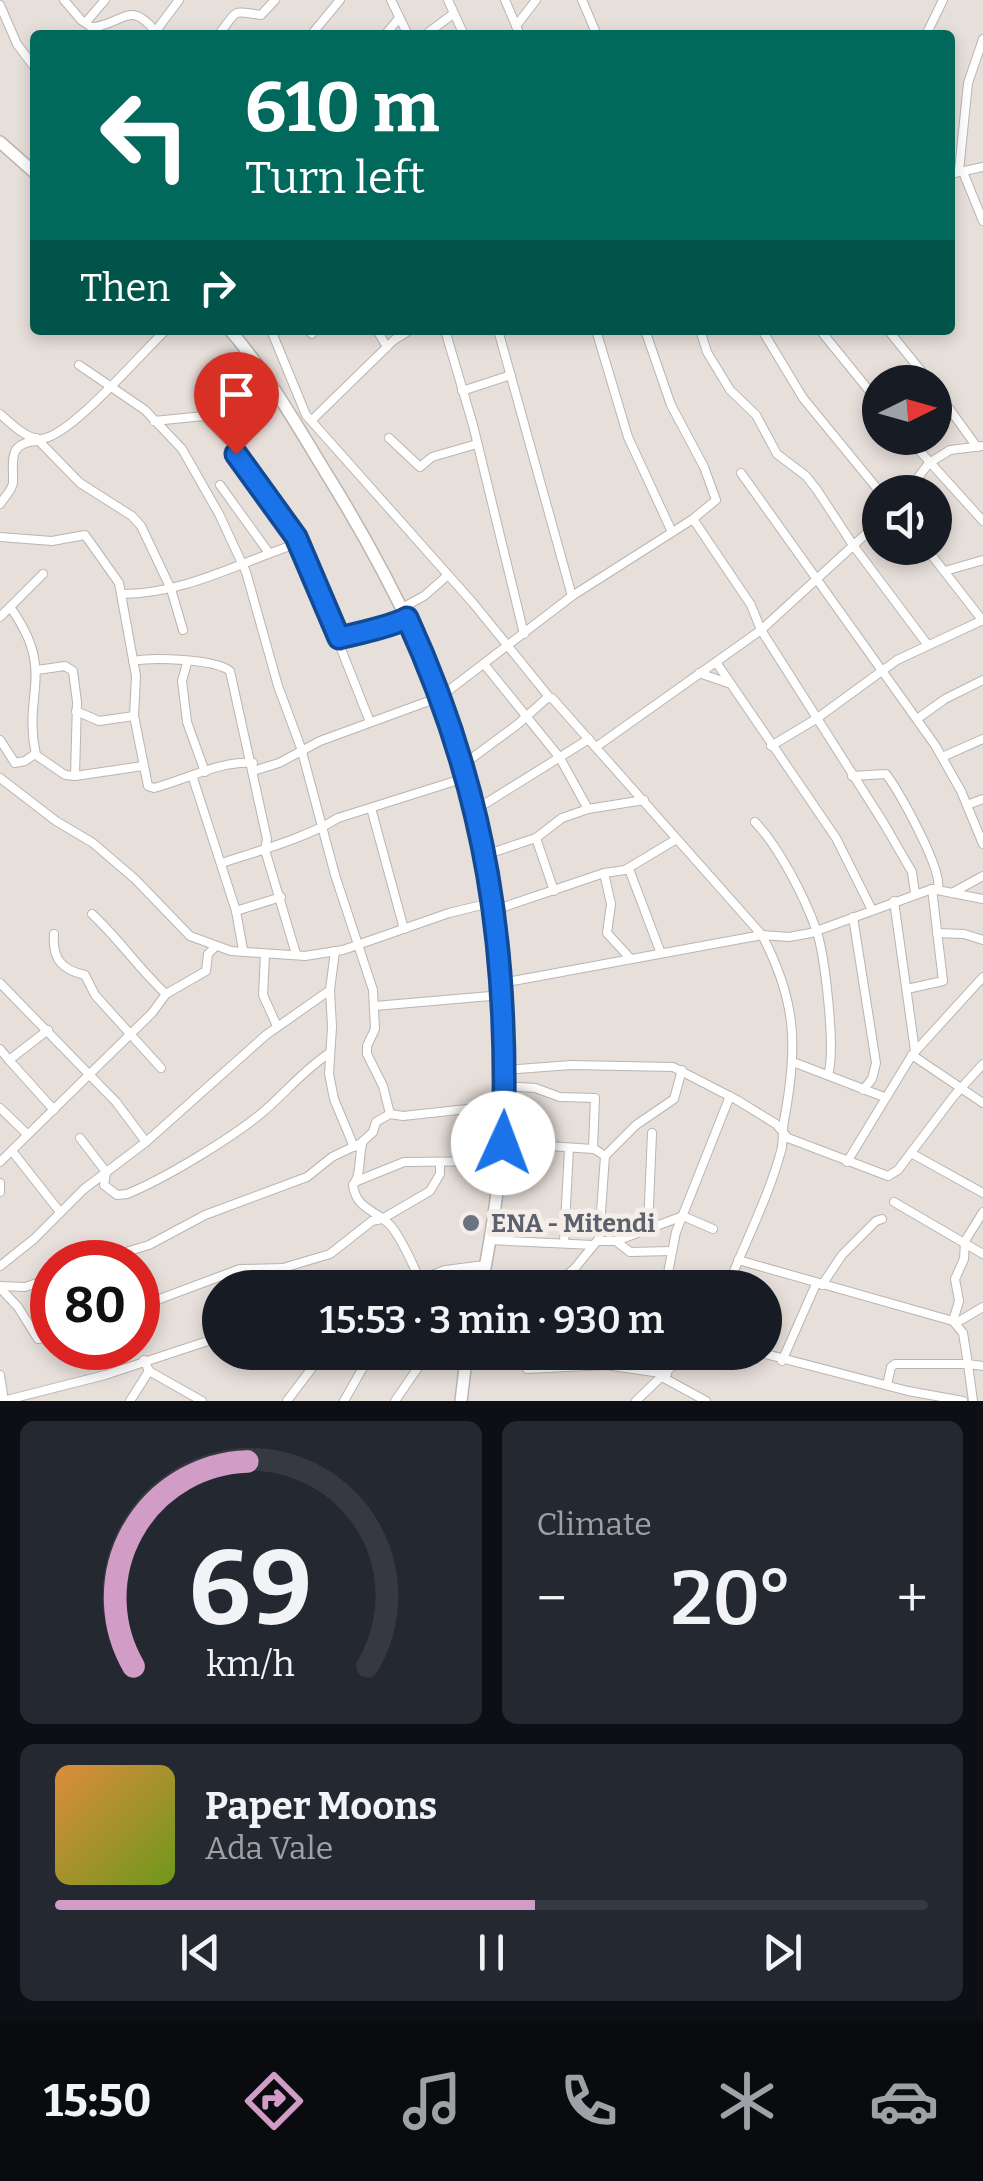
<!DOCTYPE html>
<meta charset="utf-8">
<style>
body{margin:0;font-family:Bitter,serif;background:#242831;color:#f1f3f6;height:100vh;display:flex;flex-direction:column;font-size:38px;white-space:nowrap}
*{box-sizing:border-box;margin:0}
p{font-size:32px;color:#9ea1a6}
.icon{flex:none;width:55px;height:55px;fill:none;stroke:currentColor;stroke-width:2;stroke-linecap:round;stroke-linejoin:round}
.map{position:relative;height:1401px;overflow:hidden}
.side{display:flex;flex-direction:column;gap:20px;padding:20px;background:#0d0f14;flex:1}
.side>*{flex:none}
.top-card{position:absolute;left:30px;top:30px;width:925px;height:305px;border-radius:10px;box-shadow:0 5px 15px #0003;background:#00695c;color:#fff;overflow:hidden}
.needle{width:65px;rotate:85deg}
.buttons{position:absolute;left:862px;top:365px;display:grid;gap:20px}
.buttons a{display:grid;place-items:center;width:90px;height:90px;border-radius:50%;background:#171b24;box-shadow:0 5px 15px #0003;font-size:50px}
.speed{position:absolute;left:30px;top:1240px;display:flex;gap:20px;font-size:50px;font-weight:700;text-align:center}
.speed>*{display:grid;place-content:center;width:130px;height:130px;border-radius:50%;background:#171b24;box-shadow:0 5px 15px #0003;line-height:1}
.speed .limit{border:15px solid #d22;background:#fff;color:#111}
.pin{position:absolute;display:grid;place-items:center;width:85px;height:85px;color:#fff;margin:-102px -42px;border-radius:50% 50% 50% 0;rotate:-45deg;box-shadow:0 0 10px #0007}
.pin .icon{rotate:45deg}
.me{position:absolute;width:110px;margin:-55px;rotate:2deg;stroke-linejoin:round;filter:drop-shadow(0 0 8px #0008)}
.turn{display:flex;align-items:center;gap:35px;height:210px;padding:0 50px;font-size:45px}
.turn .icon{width:130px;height:130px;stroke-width:2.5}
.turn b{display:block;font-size:70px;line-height:85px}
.then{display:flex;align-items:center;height:95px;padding:0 50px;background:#0003;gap:20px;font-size:38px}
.big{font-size:75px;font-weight:600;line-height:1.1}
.side .tile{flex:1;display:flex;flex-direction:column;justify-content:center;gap:15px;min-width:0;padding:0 35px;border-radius:15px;background:#242831}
.side .dial{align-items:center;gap:0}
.dial svg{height:260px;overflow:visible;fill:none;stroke:#363941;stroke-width:7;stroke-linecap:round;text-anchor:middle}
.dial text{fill:#f1f3f6;stroke:none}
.song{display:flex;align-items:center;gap:30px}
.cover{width:120px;height:120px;border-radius:15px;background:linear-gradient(135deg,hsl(30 70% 55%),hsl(80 70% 35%))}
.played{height:10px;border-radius:5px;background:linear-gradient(90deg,#d19dc6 55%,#363941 55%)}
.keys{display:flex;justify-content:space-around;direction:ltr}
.heat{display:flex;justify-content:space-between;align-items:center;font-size:55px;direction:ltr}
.side .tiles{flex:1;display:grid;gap:20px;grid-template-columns:1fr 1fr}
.tile:last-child{grid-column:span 2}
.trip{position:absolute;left:202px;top:1270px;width:580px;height:100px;border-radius:50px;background:#171b24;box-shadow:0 5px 15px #0003;font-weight:600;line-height:100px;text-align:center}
.menu{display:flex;height:160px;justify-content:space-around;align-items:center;background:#090b0e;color:#9ea1a6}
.menu .icon{width:70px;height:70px}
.menu .on{color:#d19dc6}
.menu b{font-size:45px;color:#f1f3f6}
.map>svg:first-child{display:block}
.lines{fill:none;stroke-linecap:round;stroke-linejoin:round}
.minor-casing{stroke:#bcb4af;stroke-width:10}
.highway-casing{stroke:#bcb4af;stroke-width:14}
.minor{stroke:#fff;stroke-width:8}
.highway{stroke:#fff;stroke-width:11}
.route-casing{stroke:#114b97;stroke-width:25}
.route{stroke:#1a73e8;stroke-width:18}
.worship-dot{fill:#6b7280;stroke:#f5ede7;stroke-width:4}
.labels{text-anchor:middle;stroke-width:10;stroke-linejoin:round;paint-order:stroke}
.worship-label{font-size:25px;font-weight:bold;fill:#5b616d;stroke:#f5ede7;text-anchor:start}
</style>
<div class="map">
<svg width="983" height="1401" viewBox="0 0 983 1401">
<rect width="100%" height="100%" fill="#e7dfda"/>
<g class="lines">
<g class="minor-casing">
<g id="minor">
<polyline points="64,0 81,20 103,35"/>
<polyline points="391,0 408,35"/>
<polyline points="448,0 464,35"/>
<polyline points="505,0 520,35"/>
<polyline points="582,0 597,35"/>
<polyline points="0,5 17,44 35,68"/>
<polyline points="86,22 105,0"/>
<polyline points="516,26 536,0"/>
<path d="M 94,27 C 124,23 130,0 155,31"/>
<polyline points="155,32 179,0"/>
<path d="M 218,35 C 240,8 230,11 261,15 L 275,0"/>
<polyline points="311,35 340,0"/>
<polyline points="385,35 399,18"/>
<polyline points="425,35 453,14"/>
<polyline points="926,35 943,0"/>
<polyline points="983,39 968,83 959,170 963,172 983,221"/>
<polyline points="950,174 983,167"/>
<polyline points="271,330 306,415 473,603 550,698"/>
<polyline points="308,330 312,334"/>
<polyline points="377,330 387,347"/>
<polyline points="445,330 473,425 524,634"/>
<polyline points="498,330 572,596"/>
<polyline points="596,330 628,437 672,532"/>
<polyline points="700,330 707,352 730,390 756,415 777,454 806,476 817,490 853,545 927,644"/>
<polyline points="762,330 803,398 880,492"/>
<polyline points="820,330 880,404"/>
<polyline points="888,330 930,382"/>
<polyline points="79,365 145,410 182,449 219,514 246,572 278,686 301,748 335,875 373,990 375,1029 367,1046 367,1054 383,1086 390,1114"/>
<polyline points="935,389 977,447"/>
<polyline points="462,391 511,375"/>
<path d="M 0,414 C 11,423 26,439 40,439 C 69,439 143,351 166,330"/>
<polyline points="312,420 394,340 410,330"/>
<polyline points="154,421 204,416 233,445 236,454 299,543 370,722"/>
<polyline points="36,438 80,483 132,516 141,526 171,589 183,630"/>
<polyline points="389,438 420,467 432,457 477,444"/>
<polyline points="908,438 983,521"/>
<polyline points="741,473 935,745 961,791 983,844"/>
<polyline points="220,485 269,553"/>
<polyline points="907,492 929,463 950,450 983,446"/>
<path d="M 0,504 C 4,498 12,490 13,483 C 14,463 6,443 37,441"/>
<polyline points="693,519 751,605 761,630 883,822 912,872 915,893"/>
<path d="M 0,537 L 52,541 L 85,535 L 119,583 L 136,676 L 134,716 L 148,786 L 154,788 C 185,780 221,760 253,763"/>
<polyline points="926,548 983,621"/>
<polyline points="945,571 983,560"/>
<path d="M 122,594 C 185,594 240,562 299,543"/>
<path d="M 10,607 C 57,672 22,693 36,755 L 65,775 L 75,776 L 143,766"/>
<polyline points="402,608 424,596 448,575"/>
<polyline points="0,617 43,574"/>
<path d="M 339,638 C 358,634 391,627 407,618"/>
<path d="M 133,661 C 153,657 215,659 230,671 L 267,839 L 265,850 L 296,954"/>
<polyline points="716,662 836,838 872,910"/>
<polyline points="187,663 182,681 187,722 205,772"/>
<polyline points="484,664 560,758 588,809"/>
<polyline points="37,670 65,666 73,671 77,702 75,776"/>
<polyline points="699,673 728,683"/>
<polyline points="76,711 99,721 134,716"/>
<polyline points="917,719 945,699 983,680"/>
<polyline points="0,740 15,763 25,761 35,754"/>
<polyline points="771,746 816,719 897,660 983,620"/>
<polyline points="596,747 761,630 880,521"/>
<polyline points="942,757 983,739"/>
<polyline points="464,764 518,724 547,698 552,698 762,935 789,937 811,933 932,889 983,899"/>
<polyline points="253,771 279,763 320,741 440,697 572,596 693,519 716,500 704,467 671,405 645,330"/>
<path d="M 852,776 L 886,774 C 900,793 943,870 938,889"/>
<polyline points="0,778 56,821 93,843 135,879 190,936 231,951 305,956 343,950 449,913 494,902"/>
<polyline points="193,778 236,911 243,950"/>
<polyline points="967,805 983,799"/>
<polyline points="371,808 404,929"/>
<polyline points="475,810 589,739"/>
<path d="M 755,822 C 779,847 804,896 816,929 C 825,955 836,1050 828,1075"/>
<polyline points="536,838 554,891"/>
<polyline points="485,855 536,838 562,818 588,809 644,800"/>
<path d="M 222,863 C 258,851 306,838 338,818 L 468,777"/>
<polyline points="629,869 660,951"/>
<polyline points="604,873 611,904 607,933 629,957"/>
<polyline points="952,893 983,876"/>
<polyline points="894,901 915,1051"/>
<polyline points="495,910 604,873 625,870 675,840"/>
<polyline points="236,911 281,897"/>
<path d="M 92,914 C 119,939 139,969 166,994"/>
<polyline points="853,917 876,1063 872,1079 863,1090"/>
<polyline points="937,933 964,934 983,940"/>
<path d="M 54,934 C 52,959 62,970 85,975 L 95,995 L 161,1068"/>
<polyline points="335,951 330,990 332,1027 329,1074 334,1099 354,1147"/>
<polyline points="265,954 263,995 277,1026"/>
<polyline points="0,983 116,1102 146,1142"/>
<path d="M 502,983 L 762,935 C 797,1002 798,1047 784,1121 C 782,1131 784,1141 781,1151 C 768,1199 745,1242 727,1288"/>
<polyline points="907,989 943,981 932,889"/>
<polyline points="375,1006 502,995"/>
<polyline points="0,1049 9,1060 48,1030"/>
<polyline points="912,1055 983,1103"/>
<polyline points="9,1060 54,1110"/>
<polyline points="793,1062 884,1097"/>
<polyline points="505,1070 571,1065 673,1067 737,1100 776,1124 788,1138 888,1176 898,1170 953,1097 983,1064"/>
<polyline points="505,1086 535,1088 560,1097 595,1098 593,1148 605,1156 599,1240"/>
<polyline points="0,1108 27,1134"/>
<path d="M 80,1138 L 106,1172 L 104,1185 L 117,1195 L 127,1194 C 164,1179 232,1138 263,1112 C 286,1092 303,1071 328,1054"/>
<path d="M 363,1141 C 358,1155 362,1175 353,1185 C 356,1210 377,1210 391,1226 C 403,1241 411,1261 419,1278"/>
<polyline points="503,1143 593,1149"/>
<polyline points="12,1151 60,1212"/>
<polyline points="911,1153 983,1193"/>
<polyline points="605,1156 636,1125 674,1099 682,1070"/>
<polyline points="0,1162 152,1013 166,994 206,971 208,954 215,947"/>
<polyline points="847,1162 912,1055 983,977"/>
<polyline points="357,1181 404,1162 501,1161"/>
<polyline points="0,1183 0,1192"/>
<polyline points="894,1202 983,1254"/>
<polyline points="648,1228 652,1133"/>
<polyline points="489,1240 593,1245"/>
<polyline points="616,1241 630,1252 672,1251"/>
<polyline points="564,1243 569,1148"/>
<polyline points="738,1260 953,1321 963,1333 968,1364 983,1366"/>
<polyline points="93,1262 149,1245 205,1215 307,1177 332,1157 361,1143 373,1132 376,1122 390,1114 403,1116 504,1105"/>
<polyline points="0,1266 34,1239 84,1189 146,1142 266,1035 330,990"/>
<polyline points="283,1268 330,1254 372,1221 382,1219 430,1191 440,1174 440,1162"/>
<polyline points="269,1269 278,1288"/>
<polyline points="822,1285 842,1255 876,1221 882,1219"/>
<polyline points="0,1286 25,1287 52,1278"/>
<polyline points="0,1288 18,1307 38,1339 52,1337"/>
<polyline points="398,1288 445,1270 485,1265"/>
<polyline points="552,1288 575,1268 597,1241 616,1241 683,1216 713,1229"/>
<polyline points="665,1288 676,1232 730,1096"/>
<polyline points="138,1307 240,1269 285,1268 300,1288"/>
<polyline points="953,1321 959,1301 955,1279 964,1259 965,1241 983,1212"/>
<polyline points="956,1323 983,1307"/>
<polyline points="524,1352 527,1369 606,1365 667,1374"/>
<polyline points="758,1352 908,1391 963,1401"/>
<polyline points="144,1360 149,1371 202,1401"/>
<polyline points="782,1361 816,1284"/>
<polyline points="0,1375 4,1401"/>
<polyline points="662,1377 706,1401"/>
<polyline points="887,1385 891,1367 895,1364 968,1364 973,1401"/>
<polyline points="3,1401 105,1375 220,1337"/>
<polyline points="130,1401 149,1371"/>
<polyline points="287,1401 324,1352"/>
<polyline points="344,1401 365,1364 376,1352"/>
<polyline points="395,1401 419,1366 438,1352"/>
<polyline points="636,1401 687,1352"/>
</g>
</g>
<g class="highway-casing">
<g id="highway">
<polyline points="0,142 35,173"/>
<path d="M 230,330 C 270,377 299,429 331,481 C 385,569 433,663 464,762 C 516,930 517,1116 481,1288"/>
<polyline points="461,1401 467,1352"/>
</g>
</g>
<use href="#minor" class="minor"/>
<use href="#highway" class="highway"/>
</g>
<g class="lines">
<g class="route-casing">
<path id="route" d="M 236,454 L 296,537 L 339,638 C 359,633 390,627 407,618 C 487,793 510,952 503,1143"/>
</g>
<use href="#route" class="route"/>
</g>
<circle class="worship-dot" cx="471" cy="1223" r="10"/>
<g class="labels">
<g class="worship-label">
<text x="491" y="1232">ENA - Mitendi</text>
</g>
</g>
</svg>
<div class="buttons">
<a><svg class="needle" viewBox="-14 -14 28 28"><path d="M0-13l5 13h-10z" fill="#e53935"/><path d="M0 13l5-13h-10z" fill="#9ea1a6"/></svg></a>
<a><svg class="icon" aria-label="sound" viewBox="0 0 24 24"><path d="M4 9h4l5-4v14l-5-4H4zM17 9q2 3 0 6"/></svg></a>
</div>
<div class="speed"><div class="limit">80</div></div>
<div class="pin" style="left:236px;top:454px;background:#d93025"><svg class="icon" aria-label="arrive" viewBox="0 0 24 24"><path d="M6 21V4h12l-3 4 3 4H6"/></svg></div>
<svg class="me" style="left:503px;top:1143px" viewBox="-20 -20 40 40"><circle r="19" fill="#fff"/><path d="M0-13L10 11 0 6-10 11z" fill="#1a73e8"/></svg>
<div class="trip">15:53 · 3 min · 930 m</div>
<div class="top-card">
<div class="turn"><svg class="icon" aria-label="left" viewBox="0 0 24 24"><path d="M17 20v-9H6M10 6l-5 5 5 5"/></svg><div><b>610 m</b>Turn left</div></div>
<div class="then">Then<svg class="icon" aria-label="right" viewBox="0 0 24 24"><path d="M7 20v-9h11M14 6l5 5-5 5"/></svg></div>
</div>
</div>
<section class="side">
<div class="tiles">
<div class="tile dial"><svg viewBox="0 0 100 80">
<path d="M14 69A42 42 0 1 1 86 69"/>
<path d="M14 69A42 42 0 0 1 49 6" stroke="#d19dc6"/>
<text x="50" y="56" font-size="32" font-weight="700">69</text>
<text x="50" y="72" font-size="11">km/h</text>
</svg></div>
<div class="tile"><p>Climate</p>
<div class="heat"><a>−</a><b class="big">20°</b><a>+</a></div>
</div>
<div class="tile">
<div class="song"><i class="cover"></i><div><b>Paper Moons</b><p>Ada Vale</p></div></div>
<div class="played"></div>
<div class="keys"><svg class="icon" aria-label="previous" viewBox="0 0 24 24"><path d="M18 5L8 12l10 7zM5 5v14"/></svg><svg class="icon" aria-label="pause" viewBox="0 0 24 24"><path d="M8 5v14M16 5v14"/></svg><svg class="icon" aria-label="next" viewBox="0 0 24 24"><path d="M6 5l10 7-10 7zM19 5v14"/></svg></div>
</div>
</div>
</section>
<nav class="menu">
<b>15:50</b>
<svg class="icon on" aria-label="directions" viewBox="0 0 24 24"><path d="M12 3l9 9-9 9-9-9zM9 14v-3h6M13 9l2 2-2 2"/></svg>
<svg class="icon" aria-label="music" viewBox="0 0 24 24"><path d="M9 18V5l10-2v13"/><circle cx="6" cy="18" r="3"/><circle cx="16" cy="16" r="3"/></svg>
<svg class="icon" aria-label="phone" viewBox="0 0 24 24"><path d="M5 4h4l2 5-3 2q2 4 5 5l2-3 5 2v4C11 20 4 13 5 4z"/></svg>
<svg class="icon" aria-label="climate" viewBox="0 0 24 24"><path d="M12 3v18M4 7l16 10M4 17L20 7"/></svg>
<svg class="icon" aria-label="car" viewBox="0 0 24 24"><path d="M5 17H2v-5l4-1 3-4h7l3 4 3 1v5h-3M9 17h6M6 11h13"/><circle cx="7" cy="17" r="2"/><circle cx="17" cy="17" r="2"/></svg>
</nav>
